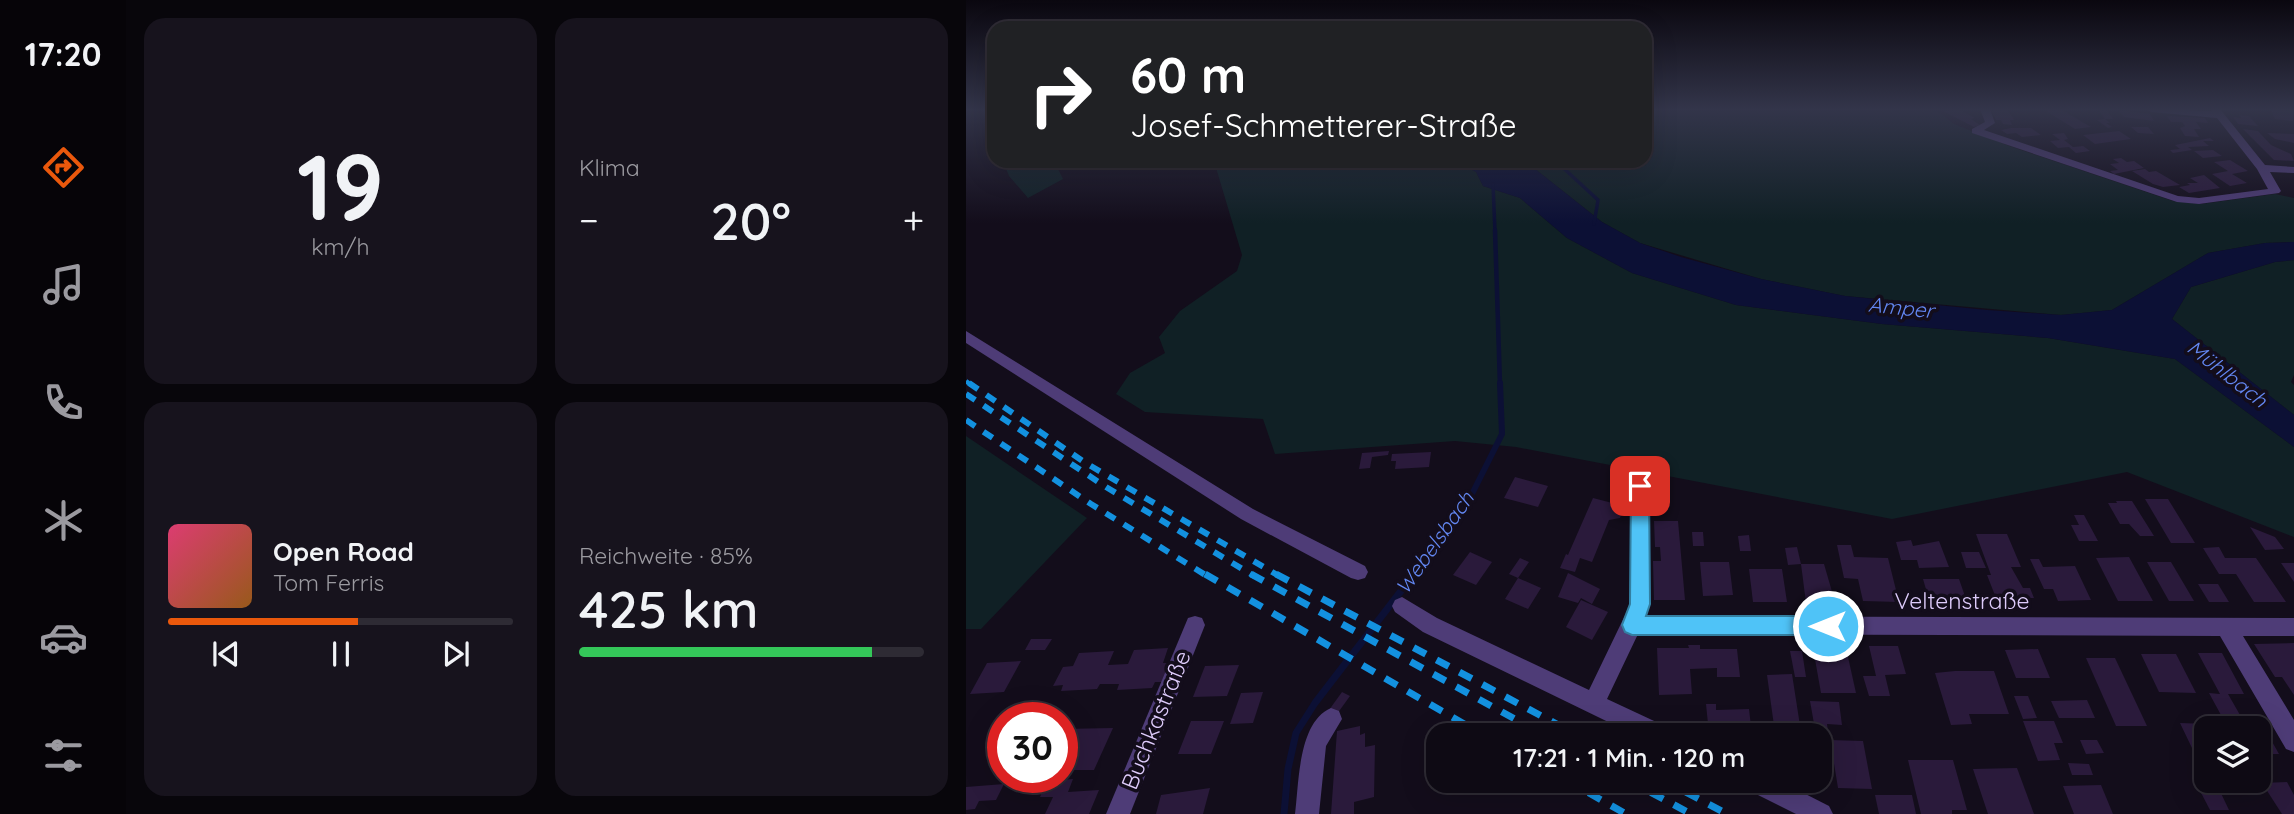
<!DOCTYPE html>
<html lang="de">
<meta charset="utf-8">
<style>
body{margin:0;font-family:Quicksand,sans-serif;background:#17131d;color:#f1f3f6;height:100vh;display:flex;flex-direction:column;font-size:26px;white-space:nowrap}
*{box-sizing:border-box;margin:0}
p{font-size:23px;color:#9b9aa0}
.icon{flex:none;width:38px;height:38px;fill:none;stroke:currentColor;stroke-width:2;stroke-linecap:round;stroke-linejoin:round}
.map{position:relative;flex:1;overflow:hidden}
.panel{display:flex;flex-direction:column;gap:18px;padding:18px;background:#08060b;width:840px}
.panel>*{flex:none}
.guide{position:absolute;left:21px;top:21px;width:665px;height:147px;border-radius:21px;box-shadow:0 7px 28px #0002,0 0 0 2px #2e2b34;background:#202124;color:#fff;overflow:hidden}
.buttons{position:absolute;left:1228px;top:716px;display:grid;gap:14px}
.buttons a{display:grid;place-items:center;width:77px;height:77px;border-radius:14px;background:#0e0a14;box-shadow:0 7px 28px #0002,0 0 0 2px #2e2b34;font-size:35px}
.speed{position:absolute;left:21px;top:702px;display:flex;gap:14px;font-size:35px;font-weight:700;text-align:center}
.speed>*{display:grid;place-content:center;width:91px;height:91px;border-radius:50%;background:#0e0a14;box-shadow:0 7px 28px #0002,0 0 0 2px #2e2b34;line-height:1}
.speed .limit{border:10px solid #d22;background:#fff;color:#111}
.pin{position:absolute;display:grid;place-items:center;width:60px;height:60px;color:#fff;margin:-30px;border-radius:14px;box-shadow:0 4px 10px #0006}
.me{position:absolute;width:77px;margin:-38px;rotate:270deg;stroke-linejoin:round;filter:drop-shadow(0 0 5px #0008)}
.turn{display:flex;align-items:center;gap:24px;height:147px;padding:0 28px;font-size:32px}
.turn .icon{width:91px;height:91px;stroke-width:2.5}
.turn b{display:block;font-size:49px;line-height:60px}
.big{font-size:52px;font-weight:600;line-height:1.1}
.panel .card{flex:1;display:flex;flex-direction:column;justify-content:center;gap:10px;min-width:0;padding:0 24px;border-radius:21px;background:#17131d}
.panel .dial{align-items:center;gap:0}
.dial b{font-size:91px;line-height:1}
.song{display:flex;align-items:center;gap:21px}
.cover{width:84px;height:84px;border-radius:10px;background:linear-gradient(135deg,hsl(340 70% 55%),hsl(30 70% 35%))}
.played{height:7px;border-radius:4px;background:linear-gradient(90deg,#ea580c 55%,#2e2b34 55%)}
.keys{display:flex;justify-content:space-around;direction:ltr}
.heat{display:flex;justify-content:space-between;align-items:center;font-size:38px;direction:ltr}
.charge{height:10px;border-radius:5px;background:linear-gradient(90deg,#34c759 85%,#2e2b34 0)}
.panel .tiles{flex:1;display:grid;gap:18px;grid-template-columns:repeat(2,1fr)}
.trip{position:absolute;left:460px;top:723px;width:406px;height:70px;border-radius:21px;background:#0e0a14;box-shadow:0 7px 28px #0002,0 0 0 2px #2e2b34;font-weight:600;line-height:70px;text-align:center}
main{display:flex;flex:1;min-height:0}
.dock{display:flex;flex-direction:column;width:126px;justify-content:space-around;align-items:center;background:#060408;color:#9b9aa0}
.dock .icon{width:49px;height:49px}
.dock .current{color:#ea580c}
.dock b{font-size:32px;color:#f1f3f6}
.map>svg:first-child{display:block}
.green{fill:#102025}
.water{fill:#0c1035}
.lines{fill:none;stroke-linecap:round;stroke-linejoin:round}
.stream-far3{stroke:#0c1035;stroke-width:3.5}
.stream-far2{stroke:#0c1035;stroke-width:4.5}
.stream-far1{stroke:#0c1035;stroke-width:6}
.stream{stroke:#0c1035;stroke-width:7}
.building{fill:#2a1a3b}
.minor{fill:#4e3c77;fill-rule:evenodd}
.rail-far2{stroke:#1391df;stroke-width:4.5;stroke-dasharray:9 8;stroke-linecap:butt}
.rail-far1{stroke:#1391df;stroke-width:6;stroke-dasharray:11 10;stroke-linecap:butt}
.rail{stroke:#1391df;stroke-width:7;stroke-dasharray:14 12;stroke-linecap:butt}
.route{fill:#4fc3f7;stroke:#337fa1;stroke-width:2}
.labels{text-anchor:middle;stroke-width:7;stroke-linejoin:round;paint-order:stroke}
.water-label{font-size:21px;font-style:italic;fill:#6387f2;stroke:#130d1b}
.near-street-label{font-size:23px;fill:#deccfb;stroke:#130d1b}
</style>
<main>
<nav class="dock">
<b>17:20</b>
<svg class="icon current" aria-label="directions" viewBox="0 0 24 24"><path d="M12 3l9 9-9 9-9-9zM9 14v-3h6M13 9l2 2-2 2"/></svg>
<svg class="icon" aria-label="music" viewBox="0 0 24 24"><path d="M9 18V5l10-2v13"/><circle cx="6" cy="18" r="3"/><circle cx="16" cy="16" r="3"/></svg>
<svg class="icon" aria-label="phone" viewBox="0 0 24 24"><path d="M5 4h4l2 5-3 2q2 4 5 5l2-3 5 2v4C11 20 4 13 5 4z"/></svg>
<svg class="icon" aria-label="climate" viewBox="0 0 24 24"><path d="M12 3v18M4 7l16 10M4 17L20 7"/></svg>
<svg class="icon" aria-label="car" viewBox="0 0 24 24"><path d="M5 17H2v-5l4-1 3-4h7l3 4 3 1v5h-3M9 17h6M6 11h13"/><circle cx="7" cy="17" r="2"/><circle cx="17" cy="17" r="2"/></svg>
<svg class="icon" aria-label="filters" viewBox="0 0 24 24"><path d="M4 7h16M4 17h16"/><circle cx="9" cy="7" r="2"/><circle cx="15" cy="17" r="2"/></svg>
</nav>
<section class="panel">
<div class="tiles">
<div class="card dial"><b>19</b><p>km/h</p></div>
<div class="card"><p>Klima</p>
<div class="heat"><a>−</a><b class="big">20°</b><a>+</a></div>
</div>
<div class="card">
<div class="song"><i class="cover"></i><div><b>Open Road</b><p>Tom Ferris</p></div></div>
<div class="played"></div>
<div class="keys"><svg class="icon" aria-label="previous" viewBox="0 0 24 24"><path d="M18 5L8 12l10 7zM5 5v14"/></svg><svg class="icon" aria-label="pause" viewBox="0 0 24 24"><path d="M8 5v14M16 5v14"/></svg><svg class="icon" aria-label="next" viewBox="0 0 24 24"><path d="M6 5l10 7-10 7zM19 5v14"/></svg></div>
</div>
<div class="card"><p>Reichweite · 85%</p><b class="big">425 km</b><div class="charge"></div></div>
</div>
</section>
<div class="map">
<svg width="1328" height="814" viewBox="0 0 1328 814">
<rect width="100%" height="100%" fill="#130d1b"/>
<g class="green">
<polygon points="679,109 969,109 988,124 1043,146 1207,201 1235,204 1309,194 1328,198 1328,242 1299,243 1242,253 1146,310 1095,315 879,296 795,279 674,243 636,222 559,161 679,161"/>
<polygon points="37,161 88,161 97,179 62,198 43,176"/>
<polygon points="248,161 490,161 510,172 517,186 554,198 601,238 666,273 770,305 916,324 1082,338 1209,359 1328,447 1328,537 1161,472 926,519 550,447 489,441 309,454 297,419 179,412 150,394 164,373 199,353 193,337 214,311 271,271 276,255"/>
<polygon points="1328,260 1328,375 1325,382 1328,385 1328,415 1206,319 1225,287 1309,262"/>
<polygon points="0,436 121,518 15,629 0,629"/>
</g>
<polygon class="water" points="490,161 559,161 636,222 674,243 715,257 795,279 879,296 1021,310 1095,315 1146,310 1242,253 1299,243 1328,242 1328,260 1309,262 1225,287 1206,319 1328,415 1328,447 1209,359 1082,338 916,324 770,305 666,273 601,238 554,198 517,186 510,172"/>
<g class="lines">
<g class="stream-far3">
<polyline points="593,164 632,200 628,224"/>
<polyline points="527,184 529,232"/>
</g>
<polyline class="stream-far2" points="529,230 534,385"/>
<polyline class="stream-far1" points="446,576 501,504 536,434 534,383"/>
<polyline class="stream" points="318,814 322,769 330,733 349,703 448,574"/>
</g>
<g class="building">
<polygon points="992,109 1009,118 1005,119 1014,125 1008,127 977,111"/>
<polygon points="1024,109 1041,109 1048,120 1044,120 1046,125 1037,124 1035,120 1030,120"/>
<polygon points="1077,109 1094,109 1125,127 1109,129"/>
<polygon points="1132,109 1140,109 1147,119 1139,119 1144,123 1140,123 1146,127 1142,128 1131,120 1139,119"/>
<polygon points="1304,109 1327,109 1327,121 1309,119"/>
<polygon points="1152,110 1184,114 1188,121 1158,117"/>
<polygon points="1273,115 1283,116 1292,126 1272,124 1267,117 1275,118"/>
<polygon points="1201,116 1239,118 1242,123 1230,122 1235,129 1228,129 1233,137 1219,136 1214,128 1219,126 1216,122 1205,122"/>
<polygon points="1165,127 1182,127 1188,134 1172,133"/>
<polygon points="1045,128 1065,128 1075,135 1056,137 1050,133 1041,134 1035,130"/>
<polygon points="1277,129 1292,131 1305,145 1325,154 1328,161 1308,160"/>
<polygon points="1153,131 1165,139 1129,144 1117,135"/>
<polygon points="1098,133 1102,139 1098,140 1107,147 1117,146 1124,151 1110,153 1103,147 1092,148 1084,141 1094,140 1086,134"/>
<polygon points="1301,133 1328,134 1328,143 1309,139"/>
<polygon points="1244,138 1248,141 1237,141 1243,146 1222,147 1226,150 1207,153 1204,150 1214,149 1209,145"/>
<polygon points="1247,150 1256,156 1237,158 1228,151"/>
<polygon points="1155,158 1161,162 1168,161 1178,168 1148,174 1144,171 1152,170 1144,164 1153,163 1147,159"/>
<polygon points="1264,160 1282,171 1266,174 1281,183 1264,186 1246,174 1262,171 1248,162"/>
<polygon points="1179,169 1183,172 1190,171 1214,185 1197,187 1187,184 1166,171"/>
<polygon points="1238,175 1254,188 1223,193 1213,187 1224,185 1221,183 1232,183 1224,178"/>
<polygon points="423,451 422,455 406,457 404,468 393,469 396,453"/>
<polygon points="465,452 463,467 429,469 430,461 425,461 426,454"/>
<polygon points="549,477 582,486 572,507 538,498"/>
<polygon points="627,498 654,505 657,510 654,518 643,520 626,562 614,558 609,572 594,568 600,554 602,555"/>
<polygon points="1179,499 1202,499 1229,543 1205,543"/>
<polygon points="1150,501 1166,501 1188,536 1174,536 1163,524 1154,524 1142,503 1151,503"/>
<polygon points="1108,515 1118,515 1132,541 1113,541 1105,525 1113,525"/>
<polygon points="688,521 712,521 719,600 688,600 687,561 695,561 694,547 689,547"/>
<polygon points="1284,527 1309,537 1318,549 1299,550"/>
<polygon points="726,532 737,532 738,546 727,546"/>
<polygon points="1010,534 1041,534 1055,567 1045,567 1057,588 1064,588 1068,598 1062,598 1064,603 1032,603 1021,575 1025,575"/>
<polygon points="783,535 785,551 774,551 772,536"/>
<polygon points="945,540 947,546 973,541 983,567 953,568 951,560 935,560 930,542"/>
<polygon points="871,545 885,545 888,557 922,558 933,602 897,601 892,579 878,578"/>
<polygon points="831,547 835,564 822,565 819,548"/>
<polygon points="1253,547 1259,558 1290,558 1320,602 1288,602 1270,574 1253,574 1237,548"/>
<polygon points="504,552 526,562 510,585 487,575"/>
<polygon points="995,552 1013,552 1020,568 1000,568"/>
<polygon points="1163,557 1187,601 1152,601 1130,558"/>
<polygon points="554,558 563,562 552,578 575,588 562,609 539,599 552,578 543,574"/>
<polygon points="1064,559 1073,559 1077,567 1109,566 1125,600 1092,601 1087,589 1078,589"/>
<polygon points="734,562 763,562 767,595 737,596"/>
<polygon points="1181,562 1205,562 1228,601 1203,601"/>
<polygon points="1315,563 1328,563 1328,582"/>
<polygon points="835,564 858,564 869,602 840,603"/>
<polygon points="783,569 816,569 821,602 787,602"/>
<polygon points="602,573 634,589 626,604 615,598 612,603 592,597"/>
<polygon points="957,579 993,579 1001,602 964,603"/>
<polygon points="1232,584 1252,584 1263,602 1243,602"/>
<polygon points="615,600 642,612 626,640 600,627"/>
<polygon points="65,639 86,639 79,650 59,650"/>
<polygon points="1328,643 1328,695 1316,677 1309,677 1288,644"/>
<polygon points="722,645 734,645 734,649 771,649 774,677 751,677 751,668 724,669 726,694 693,695 691,648 723,648"/>
<polygon points="903,646 932,646 940,674 919,675 924,696 903,696 897,676 910,676"/>
<polygon points="202,648 197,663 206,663 199,682 189,682 186,688 151,690 153,684 134,684 131,689 95,691 97,685 87,686 97,667 107,666 113,653 148,651 142,665 162,664 168,650"/>
<polygon points="847,648 880,648 890,693 855,693"/>
<polygon points="1072,649 1084,678 1050,678 1039,650"/>
<polygon points="824,651 836,651 840,677 829,677"/>
<polygon points="1232,653 1256,653 1278,694 1262,694 1274,715 1291,715 1313,754 1293,754 1293,728 1270,728 1263,715 1255,715 1243,693 1254,694"/>
<polygon points="1175,654 1210,654 1230,693 1193,692"/>
<polygon points="1120,658 1149,658 1181,726 1150,726"/>
<polygon points="55,661 38,692 4,694 21,663"/>
<polygon points="273,665 261,696 227,697 239,666"/>
<polygon points="989,671 1028,671 1043,714 1003,714 1006,724 985,725 969,673"/>
<polygon points="826,674 835,732 831,732 832,735 814,735 814,732 809,733 801,675"/>
<polygon points="297,692 287,723 264,724 275,693"/>
<polygon points="376,692 384,696 371,714 363,710"/>
<polygon points="1048,696 1062,696 1071,718 1057,719"/>
<polygon points="1121,700 1129,718 1093,718 1085,701"/>
<polygon points="844,701 873,702 876,725 861,724 863,740 897,741 906,789 872,788 866,751 854,751 854,735 850,735"/>
<polygon points="740,704 750,704 750,710 783,709 786,735 753,735 752,724 742,724"/>
<polygon points="225,721 258,721 245,754 212,754"/>
<polygon points="1057,721 1088,721 1097,743 1088,743 1094,760 1072,761"/>
<polygon points="1214,723 1243,724 1245,728 1241,728 1241,771 1237,771"/>
<polygon points="394,726 394,735 399,733 399,747 409,745 408,797 388,802 388,814 365,814 371,731"/>
<polygon points="147,728 128,770 96,770 96,729"/>
<polygon points="1114,740 1131,740 1138,753 1120,754"/>
<polygon points="942,760 987,760 1001,810 986,810 986,814 955,814"/>
<polygon points="1102,763 1123,764 1127,775 1106,775"/>
<polygon points="1051,768 1068,814 1022,814 1007,769"/>
<polygon points="44,777 70,777 67,782 41,783"/>
<polygon points="107,779 102,792 133,790 123,814 79,814 87,797 74,797 81,781"/>
<polygon points="1321,782 1328,795 1328,814 1316,814 1296,783"/>
<polygon points="38,784 30,800 13,801 9,809 0,810 0,787"/>
<polygon points="1135,785 1147,814 1108,814 1097,786"/>
<polygon points="1232,787 1252,787 1263,810 1244,810"/>
<polygon points="244,788 237,814 190,814 195,795"/>
<polygon points="909,795 946,795 950,814 913,814"/>
</g>
<g class="lines">
<g class="minor">
<polygon points="1014,109 1024,109 1029,123 1018,130 1212,196 1233,198 1302,189 1291,169 1251,118 1185,112 1180,109 1246,111 1244,109 1254,109 1299,165 1328,167 1328,173 1304,172 1315,191 1313,193 1233,204 1211,202 1006,133 1006,129 1019,122"/>
<polygon points="0,331 287,509 399,566 402,572 399,578 392,580 385,578 275,519 0,343"/>
<polygon points="674,480 680,482 683,487 684,605 680,616 1328,618 1328,636 1277,636 1328,720 1328,752 1320,749 1254,636 672,634 641,699 701,727 704,735 669,735 457,632 429,612 426,606 429,600 436,597 471,618 623,690 664,605 665,487 668,482"/>
<polygon points="229,616 236,618 239,625 164,814 140,814 222,618"/>
<path d="M 365,708 L 373,711 L 376,719 L 360,746 L 353,814 L 329,814 C 333,783 332,722 365,708 Z"/>
<polygon points="775,780 812,780 863,806 867,814 830,814 778,788"/>
</g>
<polyline class="rail-far2" points="0,381 5,385"/>
<g class="rail-far1">
<polyline points="3,383 118,462 313,576"/>
<polyline points="0,394 140,487 288,576"/>
<polyline points="0,420 125,504 241,576"/>
</g>
<g class="rail">
<polyline points="239,574 517,735"/>
<polyline points="285,574 578,735"/>
<polyline points="310,574 611,735"/>
<polyline points="600,780 660,814"/>
<polyline points="662,780 725,814"/>
<polyline points="697,780 761,814"/>
</g>
</g>
<linearGradient id="sky" x2="0" y2="1"><stop stop-color="#0a070f"/><stop offset="0.49" stop-color="#33354a"/><stop offset="1" stop-color="#33354a" stop-opacity="0"/></linearGradient>
<rect width="1328" height="223" fill="url(#sky)"/>
<polygon class="route" points="674,479 680,482 683,486 684,604 680,616 862,616 870,619 873,626 870,632 862,635 666,635 659,632 656,625 664,604 665,486 668,482"/>
<g class="labels">
<g class="water-label">
<text transform="translate(935 308) rotate(6)" y="7">Amper</text>
<text transform="translate(1261 374) rotate(38)" y="7">Mühlbach</text>
<text transform="translate(469 543) rotate(-55)" y="7">Webelsbach</text>
</g>
<g class="near-street-label">
<text x="996" y="609">Veltenstraße</text>
<text transform="translate(190 720) rotate(-68)" y="8">Buchkastraße</text>
</g>
</g>
</svg>
<div class="buttons">
<a><svg class="icon" aria-label="layers" viewBox="0 0 24 24"><path d="M12 4l9 5-9 5-9-5zM3 14l9 5 9-5"/></svg></a>
</div>
<div class="speed"><div class="limit">30</div></div>
<div class="pin" style="left:674px;top:486px;background:#d93025"><svg class="icon" aria-label="arrive" viewBox="0 0 24 24"><path d="M6 21V4h12l-3 4 3 4H6"/></svg></div>
<svg class="me" style="left:862px;top:626px" viewBox="-20 -20 40 40"><circle r="17" fill="#4fc3f7" stroke="#fff" stroke-width="3"/><path d="M0-11L8 9 0 5-8 9z" fill="#fff"/></svg>
<div class="trip">17:21 · 1 Min. · 120 m</div>
<div class="guide">
<div class="turn"><svg class="icon" aria-label="right" viewBox="0 0 24 24"><path d="M7 20v-9h11M14 6l5 5-5 5"/></svg><div><b>60 m</b>Josef-Schmetterer-Straße</div></div>
</div>
</div>
</main>
